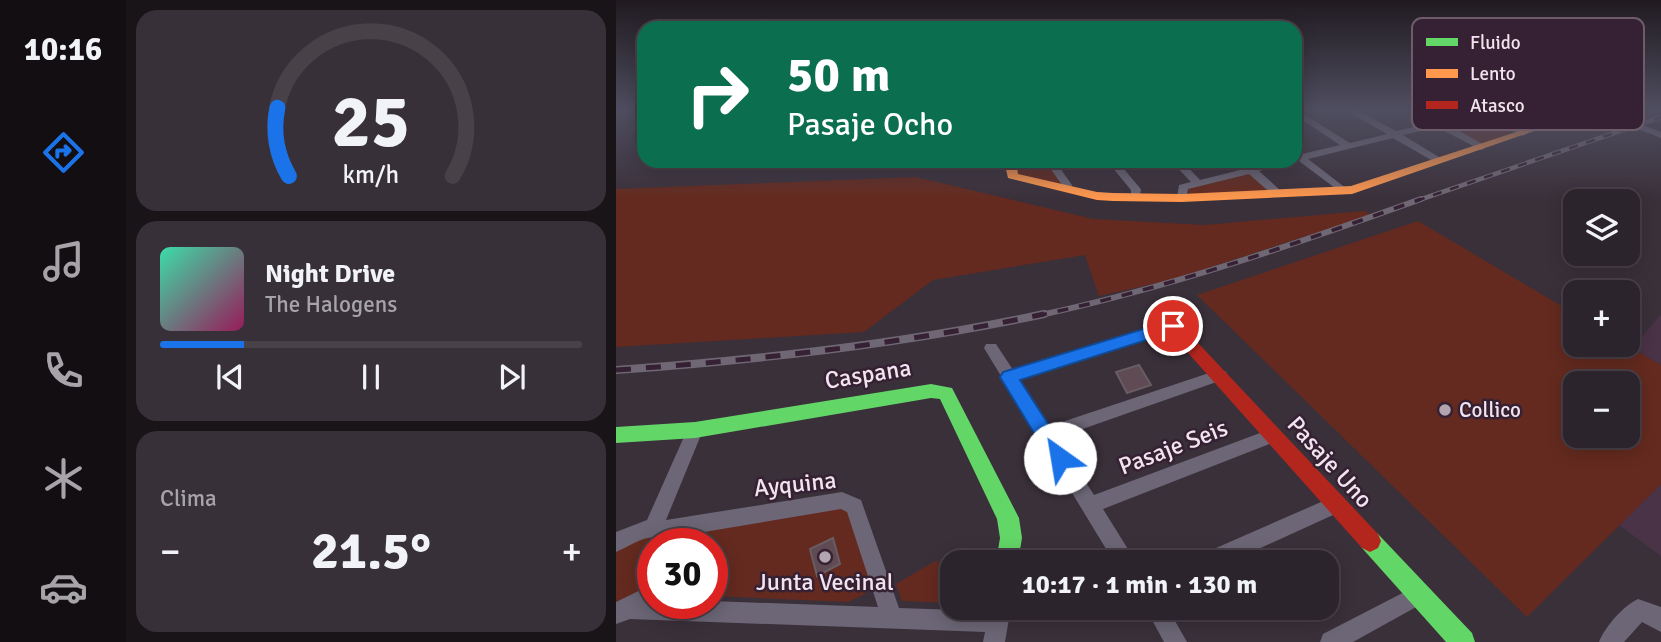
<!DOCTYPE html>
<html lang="es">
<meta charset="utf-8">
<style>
body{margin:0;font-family:Signika,sans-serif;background:#383038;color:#f1f3f6;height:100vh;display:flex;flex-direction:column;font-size:26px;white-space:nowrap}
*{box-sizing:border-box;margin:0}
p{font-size:23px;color:#a6a4a9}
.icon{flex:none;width:38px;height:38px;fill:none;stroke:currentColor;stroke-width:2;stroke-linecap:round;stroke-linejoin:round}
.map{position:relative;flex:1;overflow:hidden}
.drawer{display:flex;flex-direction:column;gap:10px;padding:10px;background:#181418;width:490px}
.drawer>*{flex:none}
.hud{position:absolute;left:21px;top:21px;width:665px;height:147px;border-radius:21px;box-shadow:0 4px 18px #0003,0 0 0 2px #484148;background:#0b6e4f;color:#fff;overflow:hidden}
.fabs{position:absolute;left:947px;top:189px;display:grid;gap:14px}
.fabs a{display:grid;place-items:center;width:77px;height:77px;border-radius:14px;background:#2c242c;box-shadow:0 4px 18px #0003,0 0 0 2px #484148;font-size:35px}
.speed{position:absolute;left:21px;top:528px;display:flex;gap:14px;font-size:35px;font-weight:700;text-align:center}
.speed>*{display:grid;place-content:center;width:91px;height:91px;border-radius:50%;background:#2c242c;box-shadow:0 4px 18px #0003,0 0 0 2px #484148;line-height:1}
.speed .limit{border:10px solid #d22;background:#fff;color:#111}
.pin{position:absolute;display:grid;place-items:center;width:60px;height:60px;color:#fff;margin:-30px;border:4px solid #fff;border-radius:50%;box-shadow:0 2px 7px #0007}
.me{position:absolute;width:77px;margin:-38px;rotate:328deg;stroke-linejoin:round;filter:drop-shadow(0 0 5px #0008)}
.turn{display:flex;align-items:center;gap:24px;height:147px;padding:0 35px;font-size:32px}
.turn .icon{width:91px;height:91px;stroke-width:2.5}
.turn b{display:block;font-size:49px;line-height:60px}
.big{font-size:52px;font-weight:700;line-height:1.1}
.drawer .widget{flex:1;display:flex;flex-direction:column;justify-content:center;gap:10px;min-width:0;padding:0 24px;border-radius:21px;background:#383038}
.drawer .dial{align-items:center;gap:0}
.dial svg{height:182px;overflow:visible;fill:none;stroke:#484148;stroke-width:7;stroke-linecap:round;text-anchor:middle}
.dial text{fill:#f1f3f6;stroke:none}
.song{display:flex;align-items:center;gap:21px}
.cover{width:84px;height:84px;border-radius:10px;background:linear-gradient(135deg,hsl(160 70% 55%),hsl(330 70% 35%))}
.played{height:7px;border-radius:4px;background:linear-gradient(90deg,#1a73e8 20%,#484148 20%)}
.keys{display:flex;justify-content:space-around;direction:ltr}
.heat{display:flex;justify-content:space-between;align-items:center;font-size:38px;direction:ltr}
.trip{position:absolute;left:324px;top:550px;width:399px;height:70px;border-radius:21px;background:#2c242c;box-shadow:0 4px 18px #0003,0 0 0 2px #484148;font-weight:700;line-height:70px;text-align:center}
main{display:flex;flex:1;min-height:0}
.tab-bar{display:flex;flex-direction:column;width:126px;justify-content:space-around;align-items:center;background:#120e12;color:#a6a4a9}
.tab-bar .icon{width:49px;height:49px}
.tab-bar .on{color:#1a73e8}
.tab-bar b{font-size:32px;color:#f1f3f6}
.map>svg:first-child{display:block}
.built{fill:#4a3247}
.green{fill:#642a1f;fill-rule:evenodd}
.building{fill:#604a54;stroke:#685d63;stroke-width:2}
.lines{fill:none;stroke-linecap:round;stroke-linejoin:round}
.street{fill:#6c6676;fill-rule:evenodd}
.fast{fill:#63d668;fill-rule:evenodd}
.slow{fill:#ff974d;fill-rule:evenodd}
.jam{fill:#b3261e;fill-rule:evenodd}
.rail-far2-casing{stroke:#6f6774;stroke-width:4.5}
.rail-far1-casing{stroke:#6f6774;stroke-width:6}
.rail-casing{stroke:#6f6774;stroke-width:8}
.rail-far2{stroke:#352133;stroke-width:2.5;stroke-dasharray:9;stroke-linecap:butt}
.rail-far1{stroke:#352133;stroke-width:3.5;stroke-dasharray:11;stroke-linecap:butt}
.rail{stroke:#352133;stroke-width:5;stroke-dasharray:15;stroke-linecap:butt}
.route{fill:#1a73e8;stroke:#114b97;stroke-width:2}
.poi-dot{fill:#b2a5b0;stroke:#352133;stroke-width:2.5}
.labels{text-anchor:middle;stroke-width:5;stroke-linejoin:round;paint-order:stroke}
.poi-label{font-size:21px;fill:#f2e4ef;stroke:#352133;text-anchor:start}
.near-street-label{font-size:24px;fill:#f2e4ef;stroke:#352133}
.near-poi-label{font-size:24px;fill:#f2e4ef;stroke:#352133}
.key{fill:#352133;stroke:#6e5c6b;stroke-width:2}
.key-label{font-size:19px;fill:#f2e4ef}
</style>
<main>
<nav class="tab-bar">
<b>10:16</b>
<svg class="icon on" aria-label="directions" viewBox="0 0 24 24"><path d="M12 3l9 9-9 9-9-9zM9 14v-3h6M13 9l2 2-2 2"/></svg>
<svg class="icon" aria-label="music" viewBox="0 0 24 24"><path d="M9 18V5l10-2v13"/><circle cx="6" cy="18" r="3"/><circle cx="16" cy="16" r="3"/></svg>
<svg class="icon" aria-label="phone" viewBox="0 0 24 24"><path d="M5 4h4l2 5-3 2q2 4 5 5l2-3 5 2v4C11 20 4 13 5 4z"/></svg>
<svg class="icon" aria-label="climate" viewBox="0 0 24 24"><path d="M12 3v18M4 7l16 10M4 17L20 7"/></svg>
<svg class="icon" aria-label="car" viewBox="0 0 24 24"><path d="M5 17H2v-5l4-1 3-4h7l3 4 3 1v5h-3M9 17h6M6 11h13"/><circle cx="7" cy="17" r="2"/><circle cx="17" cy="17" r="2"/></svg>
</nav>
<section class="drawer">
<div class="widget dial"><svg viewBox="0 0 100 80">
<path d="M14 69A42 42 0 1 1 86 69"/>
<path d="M14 69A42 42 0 0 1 9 39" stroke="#1a73e8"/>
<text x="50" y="56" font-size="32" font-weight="700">25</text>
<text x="50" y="72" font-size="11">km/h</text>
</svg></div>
<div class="widget">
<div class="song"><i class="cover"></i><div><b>Night Drive</b><p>The Halogens</p></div></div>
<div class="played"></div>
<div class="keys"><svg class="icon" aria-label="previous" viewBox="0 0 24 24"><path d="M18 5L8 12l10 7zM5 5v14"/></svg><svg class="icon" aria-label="pause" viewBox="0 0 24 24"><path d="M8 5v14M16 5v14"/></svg><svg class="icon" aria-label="next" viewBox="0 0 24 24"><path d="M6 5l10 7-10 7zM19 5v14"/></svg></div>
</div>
<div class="widget"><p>Clima</p>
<div class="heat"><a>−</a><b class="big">21.5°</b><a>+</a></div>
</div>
</section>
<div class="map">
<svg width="1045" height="642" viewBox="0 0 1045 642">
<rect width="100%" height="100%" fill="#3a303a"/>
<g class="built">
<polygon points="1044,315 1045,316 1045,365 1017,348"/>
<polygon points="1045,484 1045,556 1003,525"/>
</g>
<g class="green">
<polygon points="858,118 893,129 894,134 863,144 827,125"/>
<polygon points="399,161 430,161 447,186 402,176"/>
<polygon points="633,172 656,191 576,196 572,192 573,188"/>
<polygon points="300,177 477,219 589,225 748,211 755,215 555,280 483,296 469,255 317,280 248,332 0,347 0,189"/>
<path d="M 802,221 L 959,314 L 959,345 L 1011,345 L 1045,365 L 1045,484 L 911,617 L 581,295 ZM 959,383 L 1012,383 L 1012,436 L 959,436 Z"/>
<polygon points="227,500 256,581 249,594 232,602 96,596 96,544 70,544 76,529"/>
<polygon points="29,536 41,537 50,544 37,544 37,581 21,593 0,602 0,549"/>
<polygon points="321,560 329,575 336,575 336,603 286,601 280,584"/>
</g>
<g class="building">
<polygon points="523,365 535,385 511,393 500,372"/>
<polygon points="217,538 224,564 201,576 194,549"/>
</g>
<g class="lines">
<g class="street">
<polygon points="679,109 734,143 771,134 727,109 739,109 780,131 815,123 792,109 803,109 824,121 853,114 850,111 851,109 857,109 891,123 933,109 946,109 899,127 912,133 907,136 861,117 831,124 868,145 868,149 865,150 821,127 787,135 826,159 827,161 822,164 777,138 692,159 731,189 731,193 727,194 683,161 643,171 666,192 666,196 658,196 633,174 572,189 570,200 562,200 561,198 563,185 575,182 555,161 566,161 584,180 628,169 620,161 631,161 637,167 660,161 679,161 679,153 686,154 724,145 679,115"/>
<polygon points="971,109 983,109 1045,132 1045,138"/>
<polygon points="429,161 439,161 456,185 454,191 446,191 446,185"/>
<polygon points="491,161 501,161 524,188 525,190 523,199 515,199 515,190"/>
<polygon points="557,321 564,326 562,329 403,380 434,426 599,371 609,371 612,375 609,379 441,438 478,495 652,430 658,428 664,430 666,435 664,440 487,509 520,562 498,562 368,348 370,344 380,344 397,370"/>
<path d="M 79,423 L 85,425 L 87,430 L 50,520 L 226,492 L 245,500 L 283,608 L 373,611 L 373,607 L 395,607 L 389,642 L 367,642 L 369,632 L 14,619 L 0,624 L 0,602 L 37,584 L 37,604 L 96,604 L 96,601 L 262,607 L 231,512 L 225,509 L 70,535 L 75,544 L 54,544 C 36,528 18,545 0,552 L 0,532 L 31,520 L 71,430 L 73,425 Z"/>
<polygon points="721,495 728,498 730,504 728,510 614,562 581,562 584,555"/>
<polygon points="804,584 811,587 814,594 811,601 737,642 704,642 707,634"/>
<path d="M 1022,599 L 1045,607 L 1045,632 L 1026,622 L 1008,642 L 983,642 C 989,627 1007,606 1022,599 Z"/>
<polygon points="529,607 551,607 571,642 548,642"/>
</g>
<g class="fast">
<polygon points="315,384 336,388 403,518 406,538 402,562 380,562 384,538 381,519 324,399 315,398 79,438 0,443 0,427 79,422"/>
<polygon points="754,530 762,534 856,633 859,642 830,642 746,548 743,541 746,534"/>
</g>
<polygon class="slow" points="905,118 927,128 736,194 566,202 497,201 481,200 392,178 388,161 400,161 402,174 481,192 497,193 566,194 735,186 912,128 901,123 901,119"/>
<polygon class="jam" points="545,308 550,309 762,534 765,541 762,548 754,552 746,548 540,317 537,313"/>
<g class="rail-far2-casing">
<polyline id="rail-far2" points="800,201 1045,117"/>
</g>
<g class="rail-far1-casing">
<path id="rail-far1" d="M 420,316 C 552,288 677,245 805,199"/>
</g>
<g class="rail-casing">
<path id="rail" d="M 0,370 C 144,360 287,344 428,314"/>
</g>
<use href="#rail-far2" class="rail-far2"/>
<use href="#rail-far1" class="rail-far1"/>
<use href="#rail" class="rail"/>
</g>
<linearGradient id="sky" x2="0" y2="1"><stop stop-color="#201a20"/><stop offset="0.55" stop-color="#4f4e60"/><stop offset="1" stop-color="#4f4e60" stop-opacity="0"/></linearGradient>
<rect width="1045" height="199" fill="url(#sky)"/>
<polygon class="route" points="557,320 565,326 562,330 404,380 454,458 451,464 444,467 437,464 387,382 384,377 387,372"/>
<g class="poi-dot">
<circle cx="829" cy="410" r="7"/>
<circle cx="209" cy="557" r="7"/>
</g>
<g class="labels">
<g class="poi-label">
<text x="843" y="417">Collico</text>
</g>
<g class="near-street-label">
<text transform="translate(252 374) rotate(-9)" y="8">Caspana</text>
<text transform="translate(557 447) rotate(-21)" y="8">Pasaje Seis</text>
<text transform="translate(714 462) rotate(48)" y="8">Pasaje Uno</text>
<text transform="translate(179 484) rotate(-6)" y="8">Ayquina</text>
</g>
<g class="near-poi-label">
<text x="209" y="590">Junta Vecinal</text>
</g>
</g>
<rect x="796" y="18" width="232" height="112" rx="10" class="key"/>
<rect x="810" y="38" width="32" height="8" fill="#63d668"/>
<rect x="810" y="69" width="32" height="9" fill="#ff974d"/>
<rect x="810" y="101" width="32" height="8" fill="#b3261e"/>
<g class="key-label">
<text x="854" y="49">Fluido</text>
<text x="854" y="80">Lento</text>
<text x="854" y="112">Atasco</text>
</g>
</svg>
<div class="fabs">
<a><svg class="icon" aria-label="layers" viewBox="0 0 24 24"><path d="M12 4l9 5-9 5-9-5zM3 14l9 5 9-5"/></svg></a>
<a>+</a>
<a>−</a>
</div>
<div class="speed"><div class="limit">30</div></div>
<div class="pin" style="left:557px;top:326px;background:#d93025"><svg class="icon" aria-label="arrive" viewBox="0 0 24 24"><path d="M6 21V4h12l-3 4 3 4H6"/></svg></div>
<svg class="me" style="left:444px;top:458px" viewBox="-20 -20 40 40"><circle r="19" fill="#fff"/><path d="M0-13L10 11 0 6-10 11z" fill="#1a73e8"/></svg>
<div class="trip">10:17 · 1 min · 130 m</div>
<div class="hud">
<div class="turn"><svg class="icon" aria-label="right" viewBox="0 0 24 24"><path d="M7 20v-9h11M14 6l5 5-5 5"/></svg><div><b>50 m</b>Pasaje Ocho</div></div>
</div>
</div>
</main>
